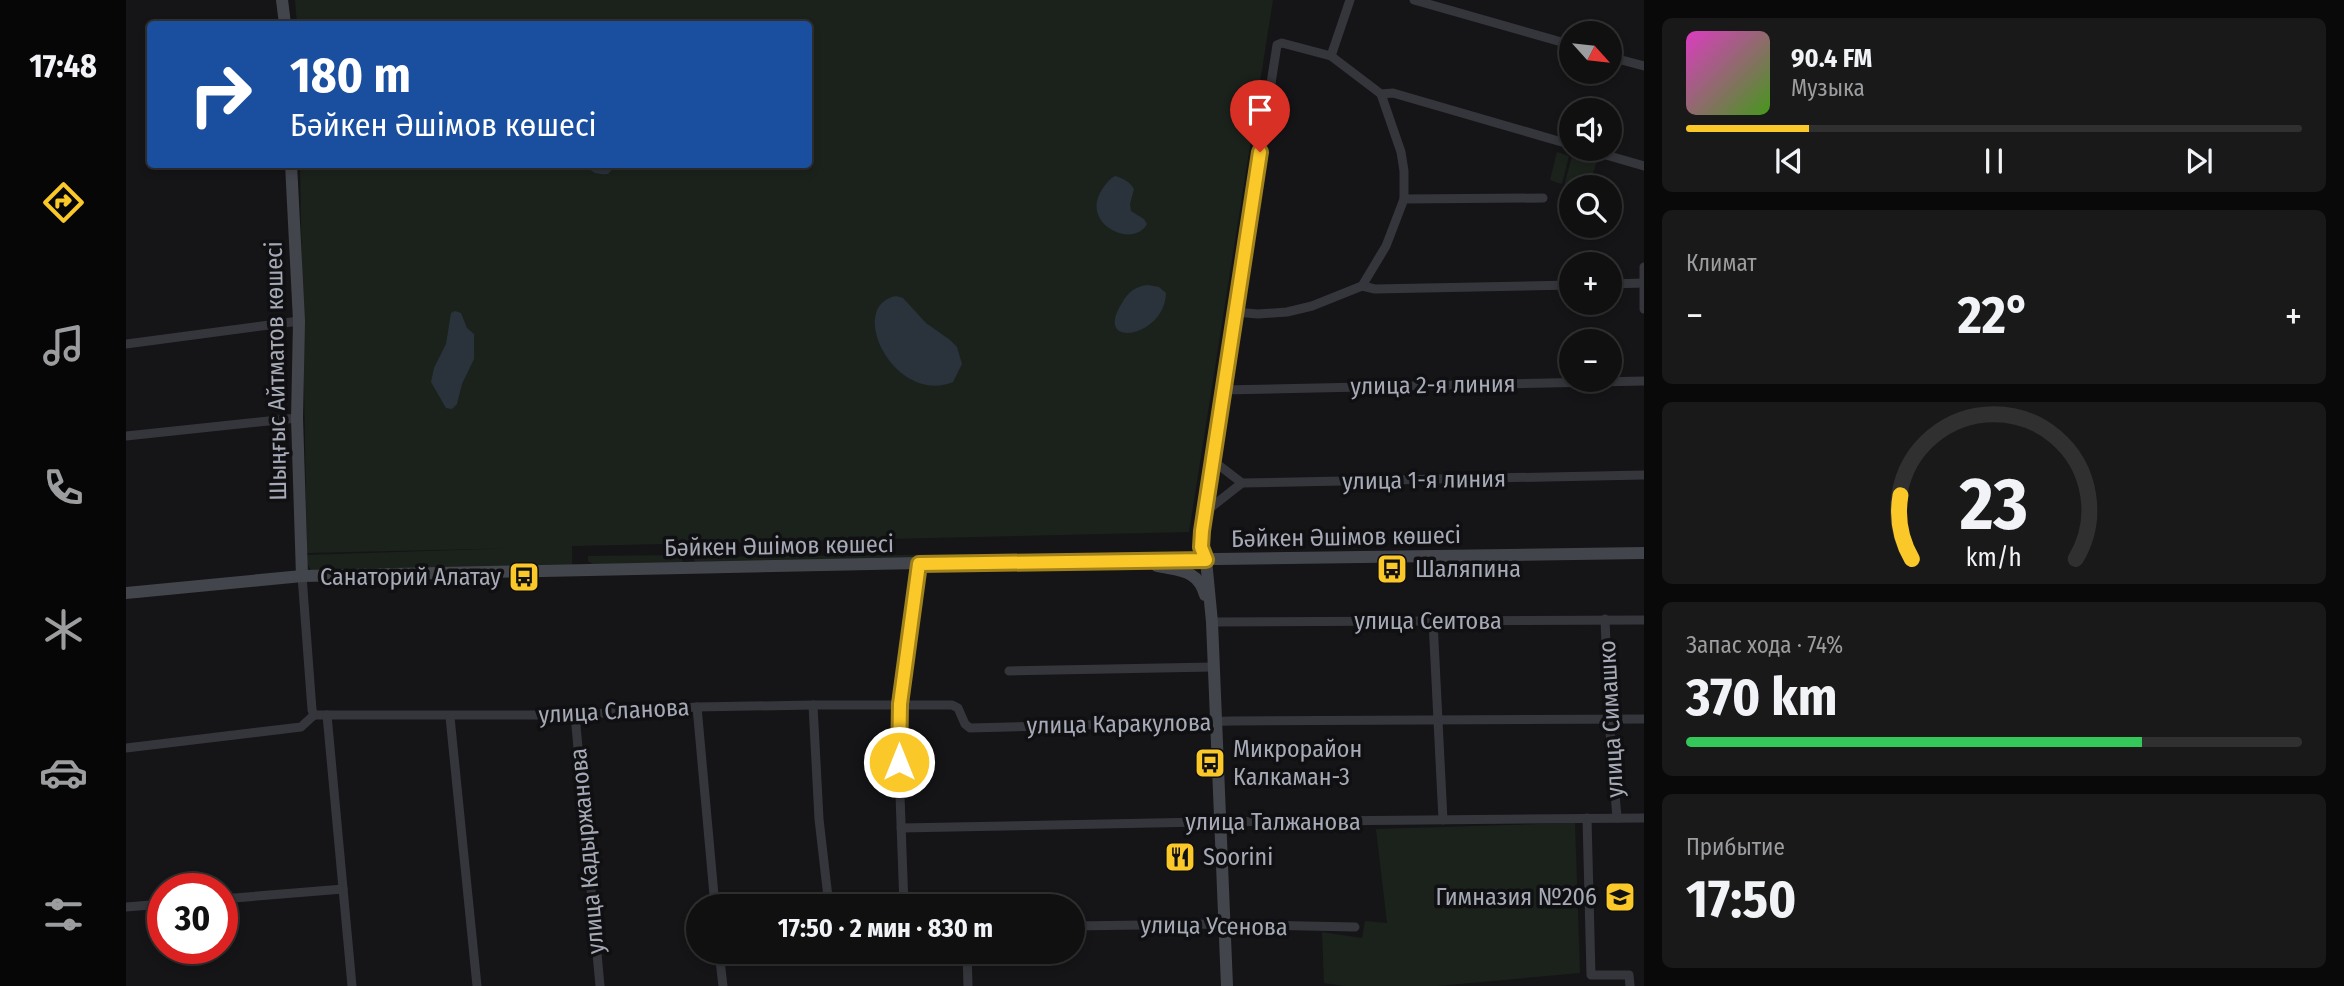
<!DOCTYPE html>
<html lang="ru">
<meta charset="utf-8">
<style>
body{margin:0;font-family:"Fira Sans Condensed",sans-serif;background:#19191a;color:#f1f3f6;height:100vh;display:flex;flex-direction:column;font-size:26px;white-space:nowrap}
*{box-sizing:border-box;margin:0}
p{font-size:23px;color:#9c9d9f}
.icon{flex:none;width:38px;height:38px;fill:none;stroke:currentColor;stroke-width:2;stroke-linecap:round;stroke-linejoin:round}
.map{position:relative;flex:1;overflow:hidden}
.details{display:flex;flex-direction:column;gap:18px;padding:18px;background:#090909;width:700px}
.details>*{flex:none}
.hud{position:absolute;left:21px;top:21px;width:665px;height:147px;border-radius:7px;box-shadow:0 4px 10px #0003,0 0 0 2px #303031;background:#1a4fa0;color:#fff;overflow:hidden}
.needle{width:46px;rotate:117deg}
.buttons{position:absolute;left:1433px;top:21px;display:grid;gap:14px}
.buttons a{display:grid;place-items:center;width:63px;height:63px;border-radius:50%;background:#101011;box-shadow:0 4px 10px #0003,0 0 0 2px #303031;font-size:35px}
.speed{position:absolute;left:21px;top:873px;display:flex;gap:14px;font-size:35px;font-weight:700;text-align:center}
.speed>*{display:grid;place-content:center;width:91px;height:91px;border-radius:50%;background:#101011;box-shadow:0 4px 10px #0003,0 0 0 2px #303031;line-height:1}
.speed .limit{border:10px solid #d22;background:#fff;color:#111}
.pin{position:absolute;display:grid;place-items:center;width:60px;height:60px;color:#fff;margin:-72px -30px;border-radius:50% 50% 50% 0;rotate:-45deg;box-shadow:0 0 7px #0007}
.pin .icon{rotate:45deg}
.me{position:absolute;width:77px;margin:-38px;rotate:0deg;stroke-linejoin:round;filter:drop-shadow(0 0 5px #0008)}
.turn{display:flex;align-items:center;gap:24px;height:147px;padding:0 28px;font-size:32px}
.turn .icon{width:91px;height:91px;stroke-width:2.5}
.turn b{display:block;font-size:49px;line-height:60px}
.big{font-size:52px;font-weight:700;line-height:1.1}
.details .widget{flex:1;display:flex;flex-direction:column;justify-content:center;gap:10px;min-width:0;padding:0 24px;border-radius:10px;background:#19191a}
.details .dial{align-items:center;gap:0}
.dial svg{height:182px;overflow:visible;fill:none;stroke:#303031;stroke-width:7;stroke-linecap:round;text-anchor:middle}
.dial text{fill:#f1f3f6;stroke:none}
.song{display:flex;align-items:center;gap:21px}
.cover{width:84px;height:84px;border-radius:10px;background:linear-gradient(135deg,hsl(310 70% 55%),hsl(100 70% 35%))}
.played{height:7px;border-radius:4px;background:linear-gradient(90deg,#fac829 20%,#303031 20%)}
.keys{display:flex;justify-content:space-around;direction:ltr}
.heat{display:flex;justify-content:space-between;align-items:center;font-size:38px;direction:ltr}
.charge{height:10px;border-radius:5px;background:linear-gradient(90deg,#34c759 74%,#303031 0)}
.trip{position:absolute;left:560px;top:894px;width:399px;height:70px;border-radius:35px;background:#101011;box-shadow:0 4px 10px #0003,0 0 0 2px #303031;font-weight:700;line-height:70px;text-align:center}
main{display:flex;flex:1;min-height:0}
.tab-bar{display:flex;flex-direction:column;width:126px;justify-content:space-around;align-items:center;background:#060607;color:#9c9d9f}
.tab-bar .icon{width:49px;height:49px}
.tab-bar .active{color:#fac829}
.tab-bar b{font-size:32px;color:#f1f3f6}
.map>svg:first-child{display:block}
.green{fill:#1b221c}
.water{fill:#2a323b}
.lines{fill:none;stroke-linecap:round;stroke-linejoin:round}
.street{stroke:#35363c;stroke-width:9}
.secondary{stroke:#43454c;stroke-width:12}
.route-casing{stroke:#a2821b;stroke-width:18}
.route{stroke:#fac829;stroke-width:12}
.labels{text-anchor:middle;stroke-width:7;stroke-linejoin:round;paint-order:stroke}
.street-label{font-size:24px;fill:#a6aab7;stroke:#101012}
.poi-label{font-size:24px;fill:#a6aab7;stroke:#101012;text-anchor:start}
</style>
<main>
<nav class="tab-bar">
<b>17:48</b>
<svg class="icon active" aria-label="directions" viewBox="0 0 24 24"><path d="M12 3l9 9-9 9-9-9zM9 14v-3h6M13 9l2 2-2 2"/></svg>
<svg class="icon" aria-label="music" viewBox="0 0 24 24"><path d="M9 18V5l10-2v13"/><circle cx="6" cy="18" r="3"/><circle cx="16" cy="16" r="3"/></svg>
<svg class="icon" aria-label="phone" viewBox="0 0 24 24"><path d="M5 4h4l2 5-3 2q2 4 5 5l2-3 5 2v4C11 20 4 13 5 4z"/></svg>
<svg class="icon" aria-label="climate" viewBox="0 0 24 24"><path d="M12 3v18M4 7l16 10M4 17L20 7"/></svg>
<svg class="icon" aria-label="car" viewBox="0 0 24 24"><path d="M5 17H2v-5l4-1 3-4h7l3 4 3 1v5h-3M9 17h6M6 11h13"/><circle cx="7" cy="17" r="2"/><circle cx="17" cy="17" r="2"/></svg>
<svg class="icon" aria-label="filters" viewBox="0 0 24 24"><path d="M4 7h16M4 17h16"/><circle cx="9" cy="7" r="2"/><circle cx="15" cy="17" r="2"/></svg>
</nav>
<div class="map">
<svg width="1518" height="986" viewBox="0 0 1518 986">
<rect width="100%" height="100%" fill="#151517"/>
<g class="green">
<polygon points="169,0 1147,0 1063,532 446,546 446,565 185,570 181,564 181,555 392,548 181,553 174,165 682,164 682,24 171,24"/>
<polygon points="1431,152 1443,156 1436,184 1424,180"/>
<polygon points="1447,153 1471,160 1463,187 1446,187 1445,200 1435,197"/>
<polygon points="1060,552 1061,554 569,562 567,557"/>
<polygon points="555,555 557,563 468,565 462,561 462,556"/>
<polygon points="1449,823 1454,973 1311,986 1219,986 1198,983 1196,932 1236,938 1239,921 1261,923 1250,829"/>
</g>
<g class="water">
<path d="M 460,165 L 489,165 L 489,166 L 482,174 C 472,175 466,173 460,165 Z"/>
<path d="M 989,176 C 997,178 1004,182 1008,189 L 1004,204 L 1005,211 L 1018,219 L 1021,224 C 1007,249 957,225 974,193 C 978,186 982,180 989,176 Z"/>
<path d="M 1022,285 L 1033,287 L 1040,293 C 1039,338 966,350 996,303 C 1002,292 1010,286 1022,285 Z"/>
<path d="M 770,296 L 777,298 L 800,323 L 824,340 L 831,347 L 836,364 L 827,382 C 769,406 719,306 770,296 Z"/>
<polygon points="329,311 335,313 341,328 348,334 348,359 336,384 331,404 326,409 320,408 305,382 308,368 320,344 325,313"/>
</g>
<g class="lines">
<g class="street">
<polyline points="1288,0 1446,45"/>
<polyline points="1205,56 1224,0"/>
<polyline points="1484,57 1518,66"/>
<polyline points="1255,94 1267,93 1446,145"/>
<polyline points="1459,149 1518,166"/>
<polyline points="1278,199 1417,198"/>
<polyline points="1518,267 1518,309"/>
<polyline points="1484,284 1518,283"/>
<polyline points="1236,286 1249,289 1446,285"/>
<polyline points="0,344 173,321"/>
<polyline points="1097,390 1518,381"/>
<polyline points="0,436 171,418"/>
<polyline points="1086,460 1116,483 1518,475"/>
<polyline points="1079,512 1116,483"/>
<polyline points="1080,560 1075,547 1078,513 1151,45 1156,43 1205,56 1255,94 1275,152 1278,171 1278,199 1260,246 1236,286 1186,306 1161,312 1132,314 1109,312"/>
<polyline points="176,576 186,710 188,715 201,715 226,986"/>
<polyline points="1479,619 1483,719 1491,818"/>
<polyline points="1307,621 1317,820"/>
<polyline points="1086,622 1518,620"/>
<polyline points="883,671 1087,667"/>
<polyline points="687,705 693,819 703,906"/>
<polyline points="571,707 589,906"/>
<polyline points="201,715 449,715 571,707 687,705 826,705 832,708 839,724 844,728 1106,721 1518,719"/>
<polyline points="449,715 474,986"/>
<polyline points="324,717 351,986"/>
<polyline points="0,748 175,727 188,715"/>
<polyline points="1461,818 1465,975 1503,975 1504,986"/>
<polyline points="775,828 1077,822 1518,818"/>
<polyline points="96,899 217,889"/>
<polyline points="778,906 772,740 774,704 793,563"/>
<polyline points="0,907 37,904"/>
<polyline points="947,926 1084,924 1229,927"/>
<polyline points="593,952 597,986"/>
<polyline points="841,952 842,986"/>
</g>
<g class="secondary">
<polyline points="156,0 159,24"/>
<polyline points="165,164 173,321 171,418 176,576"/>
<polyline points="1080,560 1086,622 1101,986"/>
<path d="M 1031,566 C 1053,571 1072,569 1079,595"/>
<polyline points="0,593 176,576 793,563 1518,553"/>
</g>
</g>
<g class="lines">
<g class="route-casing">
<polyline id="route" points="773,762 774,704 793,564 1080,560 1075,547 1076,531 1134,152"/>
</g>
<use href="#route" class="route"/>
</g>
<defs>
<g id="bus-square" transform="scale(1.575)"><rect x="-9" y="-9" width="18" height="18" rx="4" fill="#fac829" stroke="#101012"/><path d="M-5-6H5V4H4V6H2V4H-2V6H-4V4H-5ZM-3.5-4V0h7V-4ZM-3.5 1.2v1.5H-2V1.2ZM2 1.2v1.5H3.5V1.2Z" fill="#111"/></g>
<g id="restaurant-square" transform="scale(1.575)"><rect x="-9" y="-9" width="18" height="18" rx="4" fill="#fac829" stroke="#101012"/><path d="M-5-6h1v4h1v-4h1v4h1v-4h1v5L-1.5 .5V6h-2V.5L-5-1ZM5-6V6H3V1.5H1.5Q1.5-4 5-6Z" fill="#111"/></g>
<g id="school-square" transform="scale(1.575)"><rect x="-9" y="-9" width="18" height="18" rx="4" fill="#fac829" stroke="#101012"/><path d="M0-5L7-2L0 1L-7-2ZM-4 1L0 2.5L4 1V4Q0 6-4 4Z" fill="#111"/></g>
</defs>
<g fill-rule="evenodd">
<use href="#bus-square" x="1266" y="569"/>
<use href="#bus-square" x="398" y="577"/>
<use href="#bus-square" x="1084" y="763"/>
<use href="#restaurant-square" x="1054" y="857"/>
<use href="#school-square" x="1494" y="897"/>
</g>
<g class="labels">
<g class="street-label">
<text transform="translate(150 371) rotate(-91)" y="8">Шыңғыс Айтматов көшесі</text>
<text transform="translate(1307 385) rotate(-1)" y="8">улица 2-я линия</text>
<text transform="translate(1298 480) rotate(-1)" y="8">улица 1-я линия</text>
<text transform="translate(1220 537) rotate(-1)" y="8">Бәйкен Әшімов көшесі</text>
<text transform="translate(653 546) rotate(-1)" y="8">Бәйкен Әшімов көшесі</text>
<text x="1302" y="629">улица Сеитова</text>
<text transform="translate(488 711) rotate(-3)" y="8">улица Сланова</text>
<text transform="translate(1485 719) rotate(-93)" y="8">улица Симашко</text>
<text transform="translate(993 724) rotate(-1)" y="8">улица Каракулова</text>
<text x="1147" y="830">улица Талжанова</text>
<text transform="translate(461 851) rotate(-95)" y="8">улица Кадыржанова</text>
<text transform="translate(1088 926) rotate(1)" y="8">улица Усенова</text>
</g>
<g class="poi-label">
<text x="1289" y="577">Шаляпина</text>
<text x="375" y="585" text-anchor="end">Санаторий Алатау</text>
<text x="1107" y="757">Микрорайон<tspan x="1107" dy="28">Калкаман-3</tspan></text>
<text x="1077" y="865">Soorini</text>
<text x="1471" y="905" text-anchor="end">Гимназия №206</text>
</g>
</g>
</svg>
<div class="buttons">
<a><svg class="needle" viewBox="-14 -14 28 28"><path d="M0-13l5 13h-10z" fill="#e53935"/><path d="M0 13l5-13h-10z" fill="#9c9d9f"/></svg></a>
<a><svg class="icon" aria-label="sound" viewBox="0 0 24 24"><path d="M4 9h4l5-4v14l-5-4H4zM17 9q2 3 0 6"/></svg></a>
<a><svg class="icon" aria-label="search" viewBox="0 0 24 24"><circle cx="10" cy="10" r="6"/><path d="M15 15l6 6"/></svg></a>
<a>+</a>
<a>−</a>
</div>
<div class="speed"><div class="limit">30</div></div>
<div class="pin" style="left:1134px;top:152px;background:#d93025"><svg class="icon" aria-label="arrive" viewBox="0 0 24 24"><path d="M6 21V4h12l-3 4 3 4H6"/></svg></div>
<svg class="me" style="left:773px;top:762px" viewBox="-20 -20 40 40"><circle r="17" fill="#fac829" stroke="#fff" stroke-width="3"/><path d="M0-11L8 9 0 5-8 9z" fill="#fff"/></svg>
<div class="trip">17:50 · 2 мин · 830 m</div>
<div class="hud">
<div class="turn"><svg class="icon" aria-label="right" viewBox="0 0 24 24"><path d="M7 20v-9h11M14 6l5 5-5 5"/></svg><div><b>180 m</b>Бәйкен Әшімов көшесі</div></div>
</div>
</div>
<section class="details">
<div class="widget">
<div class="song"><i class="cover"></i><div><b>90.4 FM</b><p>Музыка</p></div></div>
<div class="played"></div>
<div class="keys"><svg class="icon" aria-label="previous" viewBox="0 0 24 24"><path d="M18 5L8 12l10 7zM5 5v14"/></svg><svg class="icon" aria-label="pause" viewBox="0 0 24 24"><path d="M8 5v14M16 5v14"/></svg><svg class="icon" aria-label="next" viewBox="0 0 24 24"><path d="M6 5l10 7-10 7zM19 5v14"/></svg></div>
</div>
<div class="widget"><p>Климат</p>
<div class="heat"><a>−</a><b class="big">22°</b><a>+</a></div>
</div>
<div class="widget dial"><svg viewBox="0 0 100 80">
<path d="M14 69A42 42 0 1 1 86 69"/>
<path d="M14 69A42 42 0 0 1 9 41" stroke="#fac829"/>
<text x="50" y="56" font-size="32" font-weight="700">23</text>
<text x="50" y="72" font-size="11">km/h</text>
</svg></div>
<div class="widget"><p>Запас хода · 74%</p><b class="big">370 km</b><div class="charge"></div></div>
<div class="widget"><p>Прибытие</p><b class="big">17:50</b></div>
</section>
</main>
